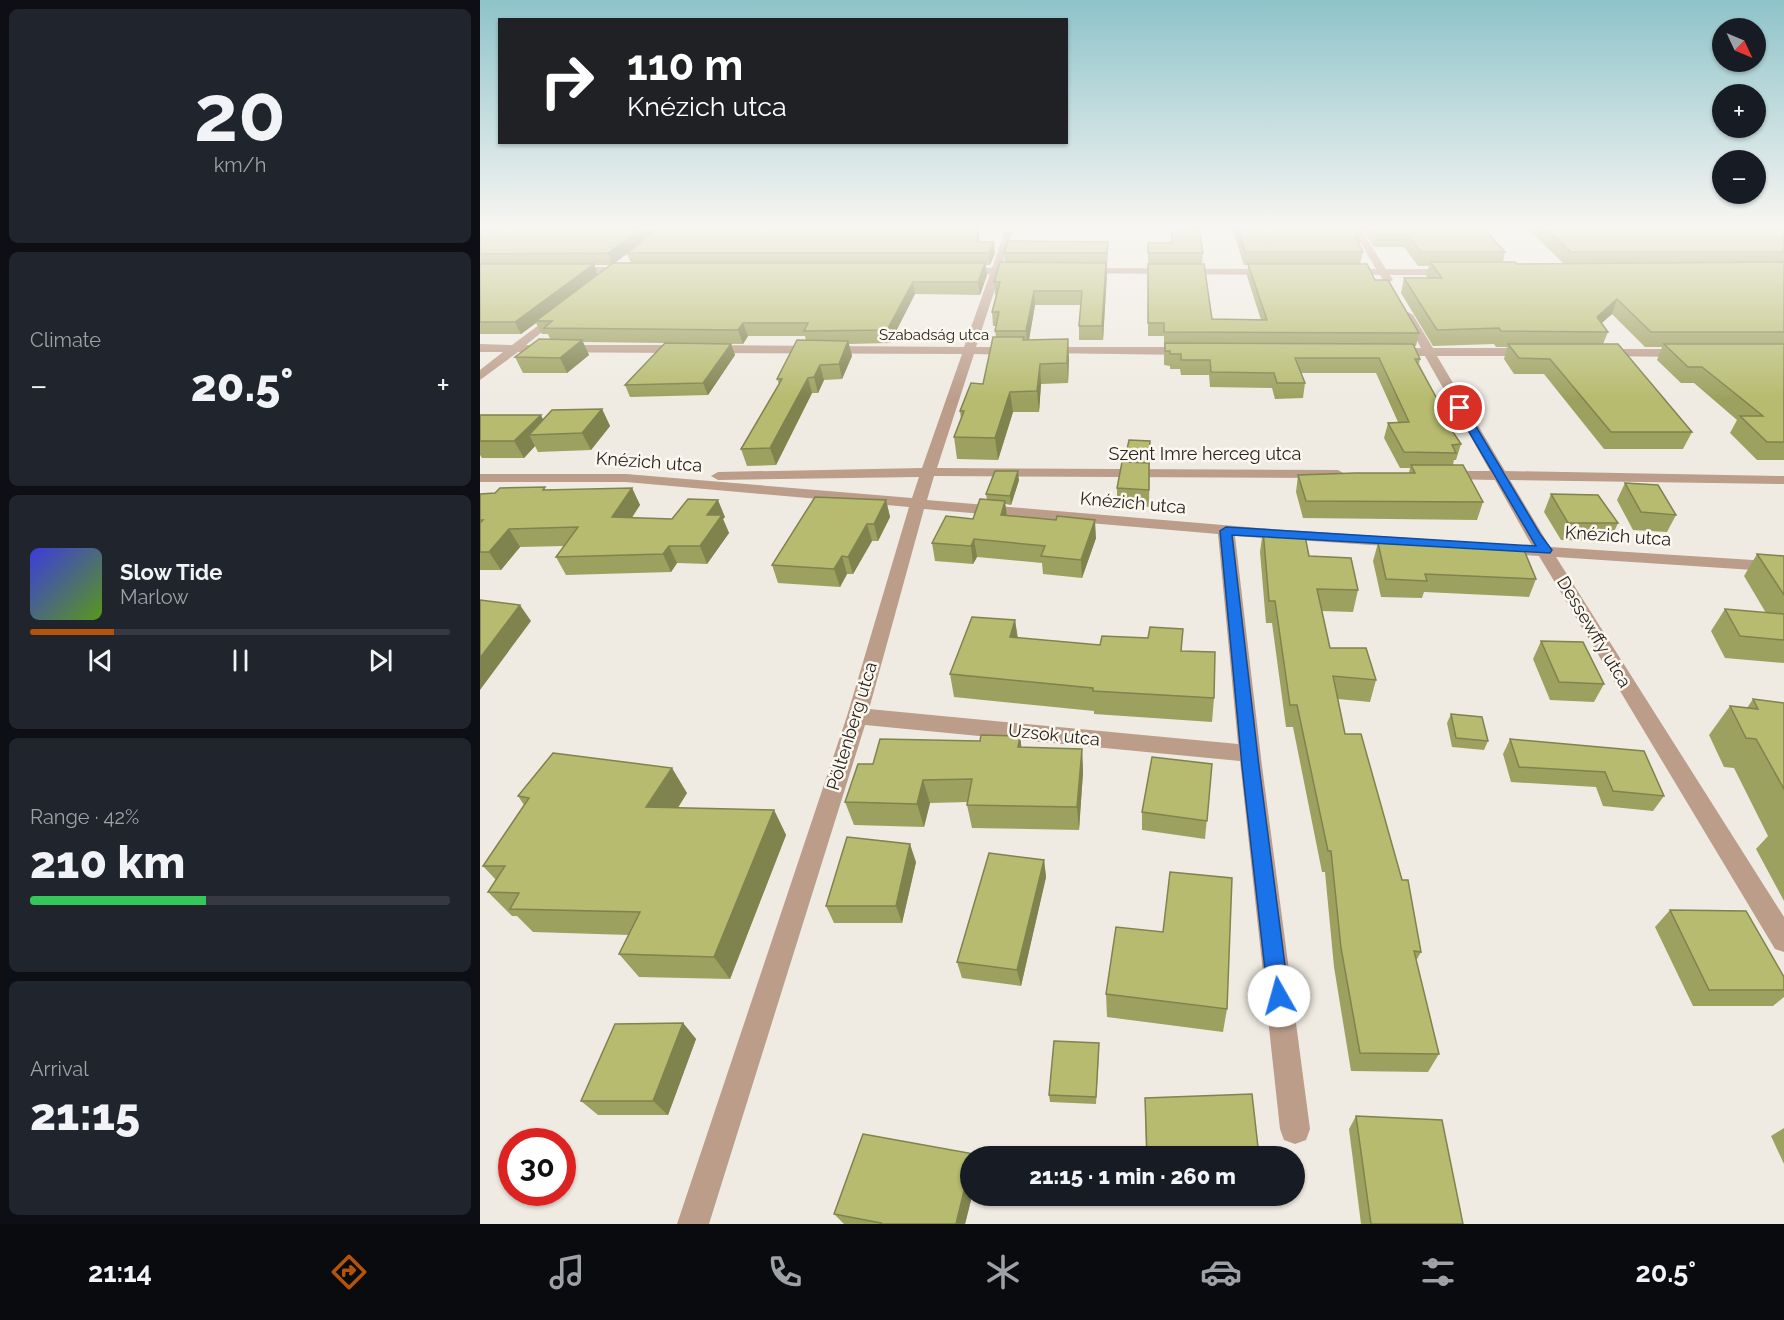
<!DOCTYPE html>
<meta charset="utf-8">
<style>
body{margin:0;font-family:Raleway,sans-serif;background:#20242c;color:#f1f3f6;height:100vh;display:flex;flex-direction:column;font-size:22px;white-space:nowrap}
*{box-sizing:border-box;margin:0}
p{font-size:20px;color:#9ea1a6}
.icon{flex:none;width:33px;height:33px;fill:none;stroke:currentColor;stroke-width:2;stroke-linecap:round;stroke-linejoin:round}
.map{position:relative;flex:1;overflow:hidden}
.sheet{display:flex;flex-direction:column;gap:9px;padding:9px;background:#0d0f14;width:480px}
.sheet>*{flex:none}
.banner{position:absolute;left:18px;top:18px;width:570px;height:126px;border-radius:0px;box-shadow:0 2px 4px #0004;background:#202124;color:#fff;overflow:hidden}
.needle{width:39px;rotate:134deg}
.fabs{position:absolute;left:1232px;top:18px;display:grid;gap:12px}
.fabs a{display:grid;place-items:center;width:54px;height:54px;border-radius:50%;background:#171b24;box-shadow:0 2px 4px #0004;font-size:30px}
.speed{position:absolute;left:18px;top:1128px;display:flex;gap:12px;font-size:30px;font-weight:700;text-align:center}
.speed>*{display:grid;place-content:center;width:78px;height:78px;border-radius:50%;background:#171b24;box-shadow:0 2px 4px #0004;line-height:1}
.speed .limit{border:9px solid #d22;background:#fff;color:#111}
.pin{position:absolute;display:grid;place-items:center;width:51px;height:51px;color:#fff;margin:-26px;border:3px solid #fff;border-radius:50%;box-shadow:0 2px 6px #0007}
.me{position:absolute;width:66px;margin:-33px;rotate:353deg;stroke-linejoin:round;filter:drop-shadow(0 0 4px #0008)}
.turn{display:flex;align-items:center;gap:21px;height:126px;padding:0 30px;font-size:27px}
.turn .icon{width:78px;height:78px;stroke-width:2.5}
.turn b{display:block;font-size:42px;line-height:51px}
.big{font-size:45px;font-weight:800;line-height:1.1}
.sheet .card{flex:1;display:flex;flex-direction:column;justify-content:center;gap:9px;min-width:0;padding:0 21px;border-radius:9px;background:#20242c}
.sheet .dial{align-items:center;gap:0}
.dial b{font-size:78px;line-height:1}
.song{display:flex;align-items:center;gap:18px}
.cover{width:72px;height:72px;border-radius:9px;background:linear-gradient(135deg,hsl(240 70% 55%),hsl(90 70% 35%))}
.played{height:6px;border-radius:3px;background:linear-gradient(90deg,#b45309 20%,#363941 20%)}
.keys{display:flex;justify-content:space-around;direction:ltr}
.heat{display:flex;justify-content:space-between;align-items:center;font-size:33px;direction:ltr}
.charge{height:9px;border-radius:4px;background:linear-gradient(90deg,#34c759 42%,#363941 0)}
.trip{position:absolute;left:480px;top:1146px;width:345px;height:60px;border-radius:30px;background:#171b24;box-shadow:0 2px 4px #0004;font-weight:800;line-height:60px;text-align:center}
.tab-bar{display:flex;height:96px;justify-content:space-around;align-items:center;background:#090b0e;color:#9ea1a6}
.tab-bar .icon{width:42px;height:42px}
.tab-bar .on{color:#b45309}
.tab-bar b{font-size:27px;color:#f1f3f6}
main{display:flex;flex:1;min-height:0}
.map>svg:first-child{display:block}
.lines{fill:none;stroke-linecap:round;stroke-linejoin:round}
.minor{fill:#bb9d8a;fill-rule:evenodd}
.wall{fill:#9da15f;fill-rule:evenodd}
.shaded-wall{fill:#7f834e}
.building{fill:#b6bb6f;stroke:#7f834e;stroke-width:1.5}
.route{fill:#1a73e8;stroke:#114b97;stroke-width:1.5}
.labels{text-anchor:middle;stroke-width:5;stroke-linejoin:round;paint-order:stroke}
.far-street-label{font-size:15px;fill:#272522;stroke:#fdf8ef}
.street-label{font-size:18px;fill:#272522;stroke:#fdf8ef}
</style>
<main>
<section class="sheet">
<div class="card dial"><b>20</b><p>km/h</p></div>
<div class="card"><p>Climate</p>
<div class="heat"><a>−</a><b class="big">20.5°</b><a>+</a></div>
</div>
<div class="card">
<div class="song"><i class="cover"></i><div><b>Slow Tide</b><p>Marlow</p></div></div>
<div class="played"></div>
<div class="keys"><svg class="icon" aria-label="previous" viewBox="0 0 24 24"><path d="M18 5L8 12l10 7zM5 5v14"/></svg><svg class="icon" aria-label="pause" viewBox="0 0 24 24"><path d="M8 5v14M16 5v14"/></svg><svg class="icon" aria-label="next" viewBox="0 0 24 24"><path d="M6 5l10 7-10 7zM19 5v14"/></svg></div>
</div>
<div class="card"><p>Range · 42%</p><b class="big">210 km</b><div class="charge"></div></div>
<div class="card"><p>Arrival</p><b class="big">21:15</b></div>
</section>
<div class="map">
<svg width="1304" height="1224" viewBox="0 0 1304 1224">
<rect width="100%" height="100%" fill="#efebe2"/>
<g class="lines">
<g class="minor">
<path d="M 526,228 L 534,228 L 521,268 L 541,268 L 546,271 L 541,274 L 520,274 L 496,347 L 532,347 L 538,351 L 532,355 L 494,354 L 457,468 L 858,470 L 865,474 L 858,478 L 454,476 L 447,500 L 790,529 L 1052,546 L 1015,480 L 966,479 L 959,475 L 966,471 L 1010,471 L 945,356 L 914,356 L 908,352 L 914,348 L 941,348 L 923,315 L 928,312 L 933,315 L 953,348 L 1048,348 L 1054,352 L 1048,356 L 957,356 L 1025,471 L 1304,476 L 1304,484 L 1030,480 L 1070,547 L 1304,562 L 1304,572 L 1076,557 L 1304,917 L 1304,952 L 1295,949 L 1059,556 L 755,536 L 782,766 L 830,1129 L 826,1140 L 815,1144 L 804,1140 L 800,1129 L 760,761 L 385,725 L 229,1224 L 197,1224 L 367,716 L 429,507 L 146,482 L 0,482 L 0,474 L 146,474 L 432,498 L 439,477 L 238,480 L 231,476 L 238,472 L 442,468 L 482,354 L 230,353 L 224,349 L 230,345 L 484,347 L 510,274 L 482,274 L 477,271 L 482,268 L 512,268 ZM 444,509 L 738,534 L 758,744 L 389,709 Z"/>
<polygon points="872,228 880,228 906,269 970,269 975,272 970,275 910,275 913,280 908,283 904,282 900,275 863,274 863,270 866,269 896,269"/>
<polygon points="92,267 148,267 153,270 148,273 89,272 87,270"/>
<polygon points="602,268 790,269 795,272 790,275 599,273 599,269"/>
<polygon points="79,310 84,313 83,315 46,345 202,345 208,349 202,353 38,352 0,380 0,370 23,352 0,352 0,344 32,345"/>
<polygon points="566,347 709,347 715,351 709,355 562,353 562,349"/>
<polygon points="1121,349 1204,349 1210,353 1204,357 1117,356 1115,353"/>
</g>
</g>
<g class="wall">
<path d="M 0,228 L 499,228 L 499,242 L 515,253 L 510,265 L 506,265 L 507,275 L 500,295 L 435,294 L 410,343 L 369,344 L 372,356 L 362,379 L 344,380 L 338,393 L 332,393 L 296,465 L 267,466 L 261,449 L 299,384 L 297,379 L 326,341 L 325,336 L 268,336 L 263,344 L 103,342 L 109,355 L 87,373 L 43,373 L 35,357 L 70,339 L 68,334 L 62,334 L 56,323 L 41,334 L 0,334 ZM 147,254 L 151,263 L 134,263 ZM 114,265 L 131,265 L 118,274 Z"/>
<polygon points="691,228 719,228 723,253 722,264 732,319 781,320 767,276 768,265 764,265 752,228 879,228 882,234 880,246 883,252 880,264 939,333 936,346 934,346 940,359 939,364 967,417 966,421 981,444 976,460 974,460 973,465 1003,502 997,520 823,518 816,492 818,475 929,473 930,468 920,468 904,438 908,423 918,422 896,373 821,373 825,383 823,398 795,399 792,388 730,387 729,375 701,375 700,369 690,369 690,366 684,365 684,336 668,336 668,243 692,243"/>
<polygon points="881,228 1003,228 1025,252 1023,262 1037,264 1084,264 1047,228 1304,228 1304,460 1277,460 1250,433 1257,420 1214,383 1201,383 1177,360 1182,347 1165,347 1132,314 1122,323 1128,332 1123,344 1212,432 1203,449 1124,449 1064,374 1034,374 1024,359 1027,347 1016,347 1014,344 953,346 921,293 924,278 948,278 946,276 949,266 938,266 924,247 894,247"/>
<polygon points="628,242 628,254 627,265 623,340 599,340 599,326 601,305 555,305 549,340 589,358 588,383 561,384 559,412 533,412 518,460 477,459 474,437 481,419 480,411 503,384 516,337 515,331 516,326 513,326 512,312 516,295 515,295 514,282 525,262 524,253"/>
<polygon points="251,344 255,355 228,395 150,397 145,385"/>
<polygon points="122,409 130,426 111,450 58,452 55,446 44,458 2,458 0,455 0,415 63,420"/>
<polygon points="670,441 669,507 637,505 637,488 645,462 645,459"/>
<polygon points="539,480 531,505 525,504 527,515 616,538 602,578 563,574 562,563 497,557 493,564 455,561 452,543 493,519 507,500 506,494"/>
<polygon points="1145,483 1196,515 1187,532 1153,530 1137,500"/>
<polygon points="152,488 160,505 152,518 192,519 245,517 243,519 249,533 227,564 197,563 191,572 86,575 76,557 84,546 40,547 21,570 0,570 0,494 67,490"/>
<polygon points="1071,494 1138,523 1130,541 1081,540 1064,512"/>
<polygon points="406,500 410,517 398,541 392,541 373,574 367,574 360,587 298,583 292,565"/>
<polygon points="783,530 820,536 829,556 878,590 873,612 842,611 850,648 896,680 890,702 858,699 865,734 941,952 936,961 959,1054 948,1072 871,1071 854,967 845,872 842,872 813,727 806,727 792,623 786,623 780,552"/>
<polygon points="898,543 1056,579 1049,597 944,592 942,598 901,597 893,561"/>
<polygon points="1277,554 1304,556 1304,663 1245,658 1231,631 1245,609 1286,613 1264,576"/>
<polygon points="535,620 538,638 620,645 702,651 734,698 732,722 614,714 614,711 474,697 470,674"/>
<polygon points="1061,641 1124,684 1114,702 1070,700 1053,659"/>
<polygon points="1273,699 1304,703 1304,901 1276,849 1288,836 1254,768 1244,767 1229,735 1250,706 1267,708"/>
<polygon points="971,714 1008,741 1004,750 972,747 967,723"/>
<polygon points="540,736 541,747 602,749 603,772 599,830 492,828 487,805 488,802 450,803 444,827 374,825 365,802 393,764 500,741"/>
<polygon points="1030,739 1164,751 1184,796 1173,811 1123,806 1116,787 1031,782 1023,754"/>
<polygon points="732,764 725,839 662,830 662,812"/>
<polygon points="207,793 198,808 294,810 306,835 250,979 159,977 139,954 149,935 53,932 37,916 32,916 8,892 16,880 3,866 44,805 38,796"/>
<polygon points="564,860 566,877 541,986 482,978 477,962"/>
<polygon points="436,862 422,923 354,923 346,906"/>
<polygon points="1190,910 1304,977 1304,997 1293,1006 1213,1006 1175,927"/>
<polygon points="626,994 747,1009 743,1032 627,1017"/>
<polygon points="203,1023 216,1039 188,1115 118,1115 101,1101"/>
<polygon points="619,1043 619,1050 616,1104 570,1102 569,1095"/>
<polygon points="665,1098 779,1156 666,1156"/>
<polygon points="876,1116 983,1224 881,1224 869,1129"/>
<polygon points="1304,1128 1304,1164 1291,1136"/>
<polygon points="490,1196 492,1196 485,1224 364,1224 354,1214"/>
<polygon points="667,1196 779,1196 778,1198 667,1202"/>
</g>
<g class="shaded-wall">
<polygon points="163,228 181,228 132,265 128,253"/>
<polygon points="498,228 499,228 499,253 497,242"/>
<polygon points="514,242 515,253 510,265 509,253"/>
<polygon points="505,263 507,275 500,295 498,282"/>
<polygon points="626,263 627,276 623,340 622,326"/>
<polygon points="114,264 118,275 56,321 56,323 41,334 35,322"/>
<polygon points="433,282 435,294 410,343 407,330"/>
<polygon points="554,291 555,305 548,345 546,331"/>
<polygon points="1137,299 1132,314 1112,331 1117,317"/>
<polygon points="263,323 268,336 263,344 258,330"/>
<polygon points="588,339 589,358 588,383 587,363"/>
<polygon points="102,340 109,355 87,373 80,358"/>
<polygon points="368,341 372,356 362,379 359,364"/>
<polygon points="251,344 255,355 228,395 223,383"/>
<polygon points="560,364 561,384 559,412 557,391"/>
<polygon points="340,365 344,380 338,393 334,377"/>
<polygon points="328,378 332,393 296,465 290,448"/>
<polygon points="530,392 533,412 518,460 515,438"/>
<polygon points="122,409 130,426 111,450 102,433"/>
<polygon points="61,415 69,432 49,435 55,446 44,458 34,441"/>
<polygon points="538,471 539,480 531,505 530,496"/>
<polygon points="152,488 160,505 140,534 132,517"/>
<polygon points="238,500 245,517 243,519 249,533 227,564 220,546 227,515"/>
<polygon points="406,500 410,517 398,541 394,524"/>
<polygon points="525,501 527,518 521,515"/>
<polygon points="615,520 616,538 602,578 601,560"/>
<polygon points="387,524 392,541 373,574 368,557"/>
<polygon points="29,529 40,547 21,570 9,552"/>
<polygon points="494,539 497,557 493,564 491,546"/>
<polygon points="189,546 197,563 191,572 183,554"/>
<polygon points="362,556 367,574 360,587 354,569"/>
<polygon points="40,605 51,621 0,690 0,658"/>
<polygon points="535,620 538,643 530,637"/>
<polygon points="540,736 543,759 538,747"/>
<polygon points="602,749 603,772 599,830 597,807"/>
<polygon points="192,768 207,793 182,832 166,807"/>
<polygon points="443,780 450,803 444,827 437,804"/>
<polygon points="294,810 306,835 250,979 234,957"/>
<polygon points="430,844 436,862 422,923 416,906"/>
<polygon points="564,860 566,877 541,986 537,970"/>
<polygon points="203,1023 216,1039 188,1115 173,1101"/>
<polygon points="490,1166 490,1196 492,1196 485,1224 476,1224"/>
</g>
<g class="building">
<polygon points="0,228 163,228 128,253 0,254"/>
<polygon points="179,228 498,228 497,242 514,242 509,253 147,253"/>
<polygon points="692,228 719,228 723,253 668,253 668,243 692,243"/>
<polygon points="757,228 879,228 882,234 874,234 883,252 765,252"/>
<polygon points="892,228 1003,228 1025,252 941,252 927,234 896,234"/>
<polygon points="1065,228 1304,228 1304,252 1091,252"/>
<polygon points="528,241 628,242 627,253 524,253"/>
<polygon points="520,262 626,263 622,326 599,326 602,291 554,291 546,331 515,331 519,312 512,312 520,282 514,282"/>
<polygon points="950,262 1035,262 1037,264 1304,262 1304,332 1171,332 1137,299 1117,317 1128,332 1021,331 1019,328 957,330 924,278 962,278"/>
<polygon points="133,263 505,263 498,282 433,282 407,330 324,331 328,323 263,323 258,330 64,328 72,321 56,321"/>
<polygon points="0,264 114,264 35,322 0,322"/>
<polygon points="668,264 724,264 732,319 787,320 768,264 887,264 895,280 908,280 939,333 684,332 684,323 668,323"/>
<polygon points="513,337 544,337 543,340 588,339 587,363 560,364 557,391 530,392 515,438 474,437 484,411 480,411 491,383 503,384"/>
<polygon points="59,339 102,340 80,358 35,357"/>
<polygon points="317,340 368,341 359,364 340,365 334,377 328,378 290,448 261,449 302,379 297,379"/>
<polygon points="185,343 251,344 223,383 145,385"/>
<polygon points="685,343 933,344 940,359 935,359 967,417 963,417 981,444 972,445 976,453 924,452 908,423 929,422 899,358 815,358 825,383 797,383 794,373 731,372 730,360 701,360 701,354 690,354 690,351 685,351"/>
<polygon points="1028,344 1138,344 1212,432 1131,432 1070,359 1039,358"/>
<polygon points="1184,344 1304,344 1304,442 1287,442 1260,416 1283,416 1222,367 1208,367"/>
<polygon points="122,409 102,433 49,435 72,410"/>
<polygon points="0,415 61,415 34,441 0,441"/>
<polygon points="649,440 670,441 669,459 645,459"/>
<polygon points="642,462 669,463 669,490 637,488"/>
<polygon points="931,465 983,465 1003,502 826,501 818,475 875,473 935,473"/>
<polygon points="515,471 538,471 530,496 506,494"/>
<polygon points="1145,483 1178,485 1196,515 1161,512"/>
<polygon points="65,487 63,490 152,488 132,517 192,519 208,499 238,500 227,515 242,515 220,546 189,546 183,554 76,557 98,527 29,529 9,552 0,552 0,523 3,520 0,520 0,494 15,493 20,488"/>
<polygon points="1071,494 1118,495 1138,523 1088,523"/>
<polygon points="335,497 406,500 394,524 387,524 368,557 362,556 354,569 292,565"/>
<polygon points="500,499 525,501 521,515 576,520 577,516 615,520 601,560 561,556 565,546 494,539 491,546 452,543 466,516 493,519"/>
<polygon points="783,530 820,532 820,536 825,536 829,556 871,558 878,590 837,589 850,648 886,648 896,680 853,676 865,734 881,734 922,880 928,880 941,952 934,951 959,1054 880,1053 861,948 851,851 848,851 817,705 810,705 795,601 789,601"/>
<polygon points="898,543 1044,550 1056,579 945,574 947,581 906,579"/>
<polygon points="1277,554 1304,556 1304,595"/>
<polygon points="0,600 40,605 0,658"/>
<polygon points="1245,609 1304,614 1304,640 1260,636"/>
<polygon points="492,617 535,620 530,637 620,645 622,636 668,638 670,627 703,629 701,651 735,652 734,698 613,691 613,688 470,674"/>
<polygon points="1061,641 1103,642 1124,684 1079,682"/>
<polygon points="1273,699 1304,703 1304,789 1276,739 1266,738 1250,706 1278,709"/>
<polygon points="971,714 1002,717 1008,741 976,738"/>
<polygon points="501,735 540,736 538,747 602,749 597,807 487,805 492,779 443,780 437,804 365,802 378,764 393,764 400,739 500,741"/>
<polygon points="1030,739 1164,751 1184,796 1133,791 1125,772 1039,767"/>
<polygon points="73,753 192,768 166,807 294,810 234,957 139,954 160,912 30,909 39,893 8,892 25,866 3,866 49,798 38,796"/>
<polygon points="672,757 732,764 727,821 662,812"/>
<polygon points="367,837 430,844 416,906 346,906"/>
<polygon points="509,853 564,860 537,970 477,962"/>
<polygon points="690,872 752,878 747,1009 626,994 636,927 683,932"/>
<polygon points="1190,910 1266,911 1304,977 1304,990 1229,990"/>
<polygon points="203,1023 173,1101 101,1101 135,1024"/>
<polygon points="574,1041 619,1043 616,1097 569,1095"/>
<polygon points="772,1094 779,1156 667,1156 665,1098"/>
<polygon points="876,1116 962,1120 983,1224 891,1224"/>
<polygon points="383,1134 494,1154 493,1156 490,1156 490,1166 476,1224 400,1224 401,1223 354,1214"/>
</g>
<linearGradient id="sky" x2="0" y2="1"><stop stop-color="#8ec3ca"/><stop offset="0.57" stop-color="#f8f6f2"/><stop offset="1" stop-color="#f8f6f2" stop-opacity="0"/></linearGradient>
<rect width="1304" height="399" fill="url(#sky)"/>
<polygon class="route" points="980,405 985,408 1060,534 1072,550 1070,553 752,535 779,766 809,996 806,1003 799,1006 791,1003 788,996 762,766 740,531 746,527 1056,546 975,408"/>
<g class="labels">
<g class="far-street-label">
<text x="454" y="340">Szabadság utca</text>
</g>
<g class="street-label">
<text x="725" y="460">Szent Imre herceg utca</text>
<text transform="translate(169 462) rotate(4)" y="6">Knézich utca</text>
<text transform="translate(653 503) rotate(5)" y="6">Knézich utca</text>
<text transform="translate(1138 536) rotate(4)" y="6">Knézich utca</text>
<text transform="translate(1114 632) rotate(59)" y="6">Dessewffy utca</text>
<text transform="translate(372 726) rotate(-73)" y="6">Pöltenberg utca</text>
<text transform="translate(574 735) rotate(6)" y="6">Uzsok utca</text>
</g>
</g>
</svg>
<div class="fabs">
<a><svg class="needle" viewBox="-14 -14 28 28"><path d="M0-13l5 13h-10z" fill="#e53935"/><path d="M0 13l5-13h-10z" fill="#9ea1a6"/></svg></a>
<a>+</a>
<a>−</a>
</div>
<div class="speed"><div class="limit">30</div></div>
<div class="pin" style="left:980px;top:408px;background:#d93025"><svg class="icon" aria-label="arrive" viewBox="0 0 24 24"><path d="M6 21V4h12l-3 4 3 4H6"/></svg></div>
<svg class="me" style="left:799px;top:996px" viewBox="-20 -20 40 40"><circle r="19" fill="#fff"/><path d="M0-13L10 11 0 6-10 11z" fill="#1a73e8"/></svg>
<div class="trip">21:15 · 1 min · 260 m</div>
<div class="banner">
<div class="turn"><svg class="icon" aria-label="right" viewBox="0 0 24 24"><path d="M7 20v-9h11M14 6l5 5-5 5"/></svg><div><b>110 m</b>Knézich utca</div></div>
</div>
</div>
</main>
<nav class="tab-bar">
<b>21:14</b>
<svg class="icon on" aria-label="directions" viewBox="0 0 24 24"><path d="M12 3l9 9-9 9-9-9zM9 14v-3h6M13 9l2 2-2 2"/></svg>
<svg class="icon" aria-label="music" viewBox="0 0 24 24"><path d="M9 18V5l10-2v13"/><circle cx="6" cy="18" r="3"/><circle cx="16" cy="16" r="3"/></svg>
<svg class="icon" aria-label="phone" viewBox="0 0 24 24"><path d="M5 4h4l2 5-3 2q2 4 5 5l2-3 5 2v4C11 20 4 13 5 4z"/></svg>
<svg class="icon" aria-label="climate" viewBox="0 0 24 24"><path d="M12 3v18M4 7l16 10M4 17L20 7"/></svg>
<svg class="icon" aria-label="car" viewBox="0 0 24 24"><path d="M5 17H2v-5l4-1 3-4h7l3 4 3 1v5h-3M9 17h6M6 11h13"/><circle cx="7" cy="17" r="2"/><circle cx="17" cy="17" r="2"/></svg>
<svg class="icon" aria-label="filters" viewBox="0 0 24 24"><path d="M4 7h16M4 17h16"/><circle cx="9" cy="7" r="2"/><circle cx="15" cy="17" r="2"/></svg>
<b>20.5°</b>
</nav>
